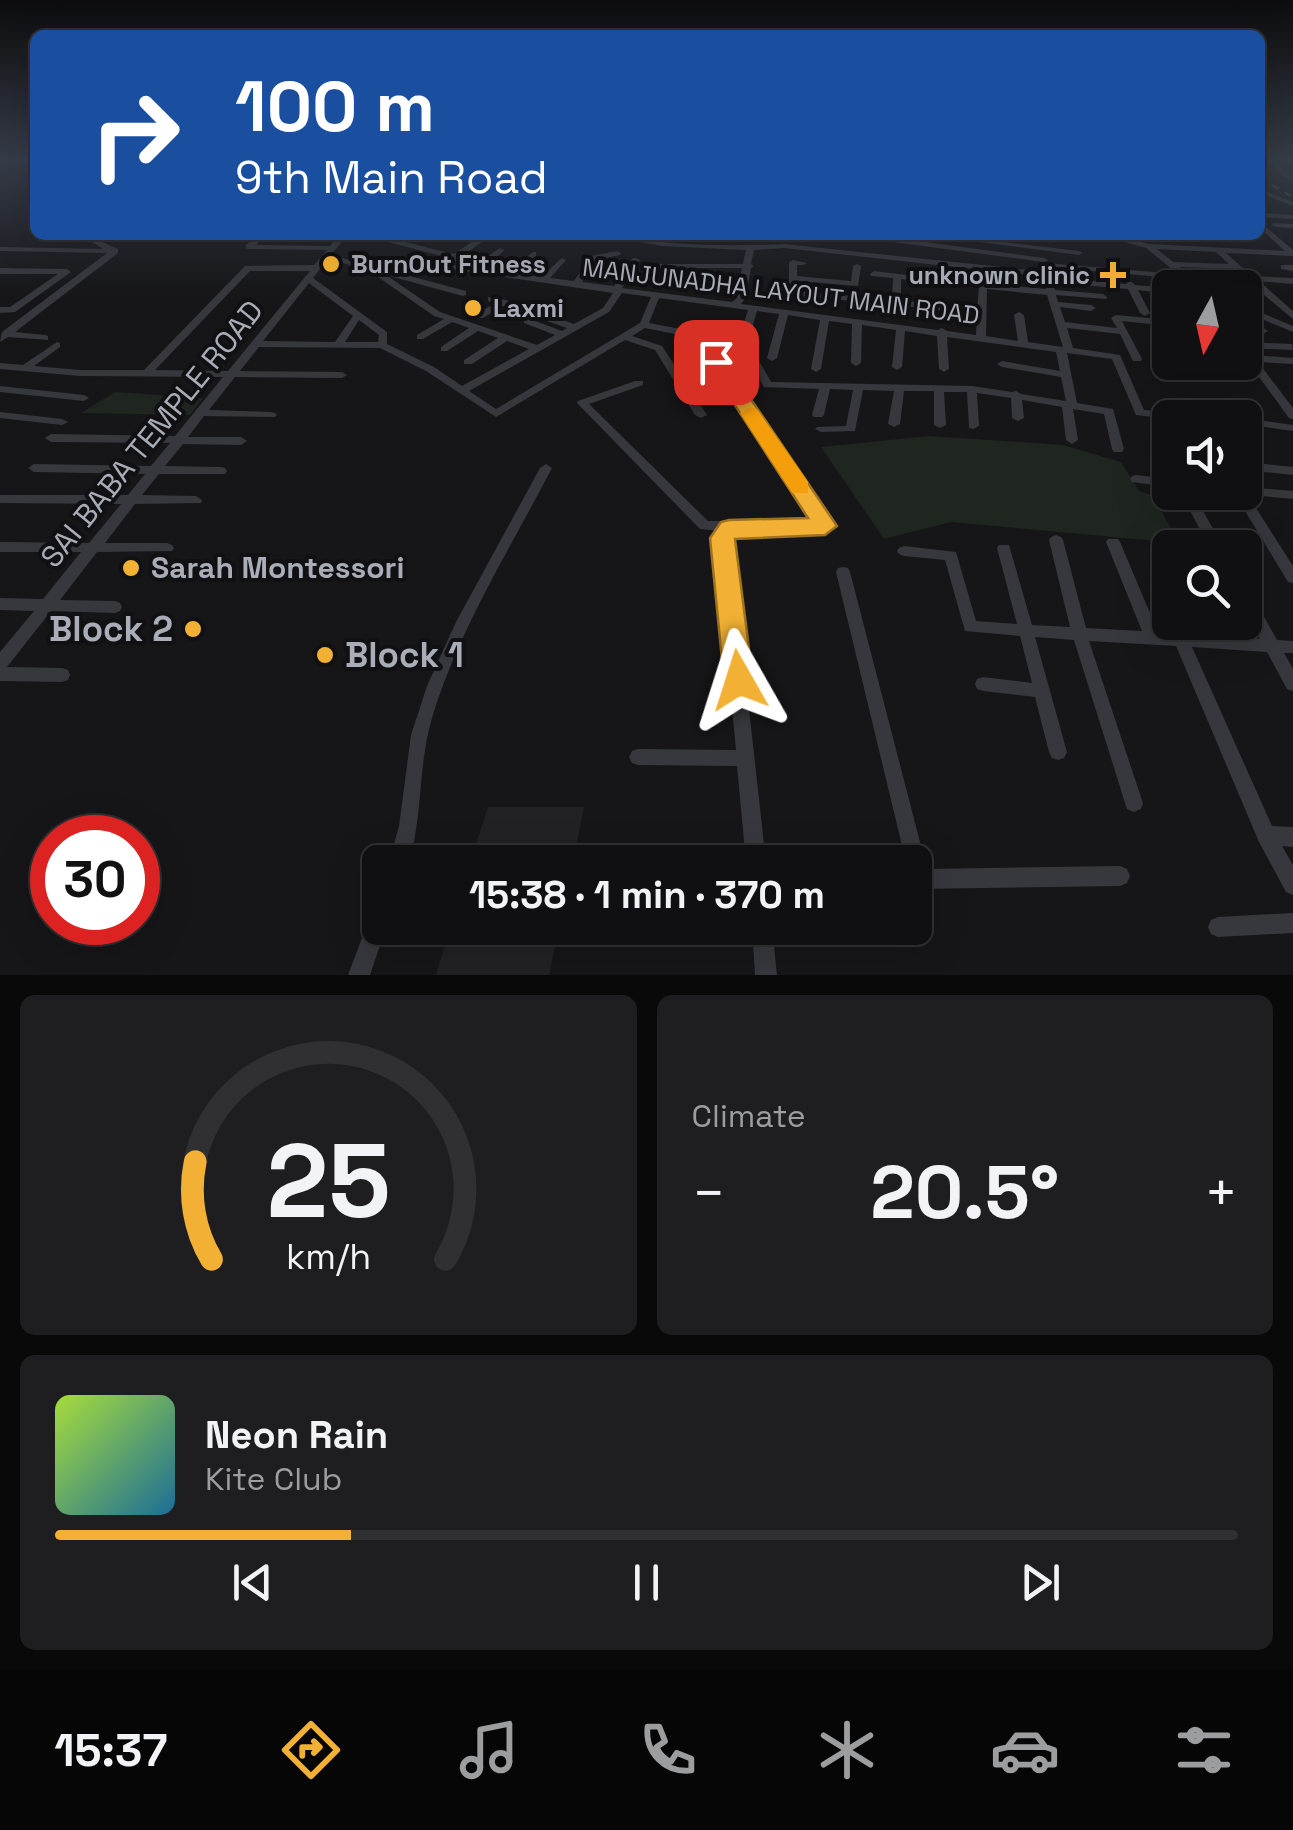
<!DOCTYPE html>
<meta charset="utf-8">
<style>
body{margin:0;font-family:"Space Grotesk",sans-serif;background:#1e1e20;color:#f1f3f6;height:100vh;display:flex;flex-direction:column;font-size:38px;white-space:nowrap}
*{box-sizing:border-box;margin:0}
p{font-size:32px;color:#9c9d9f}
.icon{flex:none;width:55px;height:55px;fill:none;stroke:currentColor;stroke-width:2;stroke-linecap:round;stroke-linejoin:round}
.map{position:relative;height:975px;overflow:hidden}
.drawer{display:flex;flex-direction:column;gap:20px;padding:20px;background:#09090a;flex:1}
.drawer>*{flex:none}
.top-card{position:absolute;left:30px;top:30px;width:1235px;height:210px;border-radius:15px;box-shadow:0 10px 40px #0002,0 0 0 2px #303032;background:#1a4fa0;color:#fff;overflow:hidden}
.needle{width:65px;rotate:188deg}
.tools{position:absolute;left:1152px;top:270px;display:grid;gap:20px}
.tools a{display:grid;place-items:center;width:110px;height:110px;border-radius:15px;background:#101012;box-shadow:0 10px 40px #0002,0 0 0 2px #303032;font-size:50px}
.speed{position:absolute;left:30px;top:815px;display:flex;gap:20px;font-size:50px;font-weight:700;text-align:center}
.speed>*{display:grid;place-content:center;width:130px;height:130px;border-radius:50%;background:#101012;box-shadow:0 10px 40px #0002,0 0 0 2px #303032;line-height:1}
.speed .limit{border:15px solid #d22;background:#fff;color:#111}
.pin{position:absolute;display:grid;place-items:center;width:85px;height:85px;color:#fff;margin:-42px;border-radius:20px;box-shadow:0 5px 15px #0006}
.me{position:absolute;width:110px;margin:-55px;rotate:354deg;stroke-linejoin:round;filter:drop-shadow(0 0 8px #0008)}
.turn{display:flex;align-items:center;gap:35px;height:210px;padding:0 40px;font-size:45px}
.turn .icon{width:130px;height:130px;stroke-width:2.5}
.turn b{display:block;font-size:70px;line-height:85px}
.big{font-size:75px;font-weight:700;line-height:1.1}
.drawer .card{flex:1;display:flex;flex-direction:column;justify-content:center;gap:15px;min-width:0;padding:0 35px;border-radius:15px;background:#1e1e20}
.drawer .dial{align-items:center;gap:0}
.dial svg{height:260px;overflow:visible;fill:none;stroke:#303032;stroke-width:7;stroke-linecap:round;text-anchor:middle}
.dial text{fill:#f1f3f6;stroke:none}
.song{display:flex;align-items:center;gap:30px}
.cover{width:120px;height:120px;border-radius:15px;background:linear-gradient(135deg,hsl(80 70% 55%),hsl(200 70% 35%))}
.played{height:10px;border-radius:5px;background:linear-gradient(90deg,#f2b134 25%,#303032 25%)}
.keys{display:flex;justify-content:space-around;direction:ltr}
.heat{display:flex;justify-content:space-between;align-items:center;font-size:55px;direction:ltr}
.drawer .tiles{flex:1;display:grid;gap:20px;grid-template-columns:1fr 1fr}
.card:last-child{grid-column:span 2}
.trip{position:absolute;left:362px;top:845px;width:570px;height:100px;border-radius:15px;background:#101012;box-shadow:0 10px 40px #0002,0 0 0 2px #303032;font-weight:700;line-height:100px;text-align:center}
.menu{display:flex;height:160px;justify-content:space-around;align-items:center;background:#060607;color:#9c9d9f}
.menu .icon{width:70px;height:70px}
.menu .selected{color:#f2b134}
.menu b{font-size:45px;color:#f1f3f6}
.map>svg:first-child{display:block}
.built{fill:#222225}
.green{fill:#1e261f}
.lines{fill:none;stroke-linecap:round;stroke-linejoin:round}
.minor{fill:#37383d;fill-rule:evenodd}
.rail{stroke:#4a4c52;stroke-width:2.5;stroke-dasharray:8 6;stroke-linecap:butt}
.route{fill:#f2b134;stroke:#9d7322;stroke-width:2.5}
.slow{fill:#f59e0b}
.poi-dot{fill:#f2b134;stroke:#111113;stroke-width:4}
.labels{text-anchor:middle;stroke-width:8;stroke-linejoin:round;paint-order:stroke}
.far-poi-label{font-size:25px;font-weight:bold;fill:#a8adb8;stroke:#111113;text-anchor:start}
.far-street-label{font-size:25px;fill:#a8adb8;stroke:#111113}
.street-label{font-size:30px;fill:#a8adb8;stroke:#111113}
.poi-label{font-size:30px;font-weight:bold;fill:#a8adb8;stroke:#111113;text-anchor:start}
.near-poi-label{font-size:35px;font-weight:bold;fill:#a8adb8;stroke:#111113;text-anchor:end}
</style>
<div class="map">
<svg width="1293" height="975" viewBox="0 0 1293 975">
<rect width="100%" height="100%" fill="#161618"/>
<g class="built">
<polygon points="488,807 584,807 573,862 470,862"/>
<polygon points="450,928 559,928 549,975 436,975"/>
</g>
<g class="green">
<polygon points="115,392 203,398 190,415 81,413"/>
<polygon points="929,436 1063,445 1121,462 1139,491 1154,496 1178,543 951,522 884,539 821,447"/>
</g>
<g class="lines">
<g class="minor">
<polygon points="1271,161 1277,161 1287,174 1293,175 1293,179 1283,177"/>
<polygon points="35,165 35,170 31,171 28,169"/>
<polygon points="1260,189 1293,202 1293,206 1260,193"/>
<polygon points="1260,213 1293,215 1293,219 1260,217"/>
<path d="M 1260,222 L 1293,250 L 1293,256 L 1226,253 L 1252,276 L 1293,278 L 1293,284 L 1259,281 L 1293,311 L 1293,319 L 1258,290 L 1245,289 L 1245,288 L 1195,288 L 1185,279 L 1045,267 L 1041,265 L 1045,263 L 1178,274 L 1146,248 L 1101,235 L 1114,235 L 1149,244 L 1285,251 L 1260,228 ZM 1157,249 L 1216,252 L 1229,264 L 1173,262 ZM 1180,267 L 1235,269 L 1252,284 L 1199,282 Z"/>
<polygon points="1273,223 1293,224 1293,228 1276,227 1272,225"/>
<polygon points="102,235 111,235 102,242 118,249 118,253 15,332 45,335 48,336 48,340 8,337 0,342 2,332 107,253 0,251 0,247 103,249 92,242"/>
<path d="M 257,235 L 265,235 L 256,245 L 330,246 L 339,235 L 347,235 L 331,255 L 466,291 L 466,295 L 463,296 L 386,275 L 440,312 L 537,345 L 555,335 L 524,323 L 524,319 L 530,319 L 562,331 L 567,328 L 503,306 L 483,318 L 477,318 L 477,314 L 495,303 L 488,301 L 488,297 L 506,300 L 574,324 L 603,308 L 613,293 L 443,268 L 439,266 L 449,258 L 362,235 L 376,235 L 454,254 L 482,235 L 491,235 L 451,265 L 472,267 L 500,248 L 504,250 L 503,252 L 481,269 L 507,272 L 533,252 L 536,252 L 536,256 L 516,273 L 541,277 L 562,258 L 566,260 L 550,278 L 574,281 L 591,256 L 617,251 L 621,253 L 620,255 L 597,260 L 582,282 L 614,286 L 633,258 L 636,258 L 640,260 L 622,288 L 732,302 L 737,298 L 738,289 L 693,284 L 689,281 L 693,278 L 739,284 L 742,268 L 660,268 L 656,266 L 660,264 L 743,264 L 746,250 L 662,246 L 606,235 C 626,235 643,240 662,242 C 702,246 744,246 784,244 L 1048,272 L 1051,273 L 1051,277 L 1126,284 L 1130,281 L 1135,285 L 1170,288 L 1170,294 L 1138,290 L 1150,313 L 1145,316 L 1140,313 L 1128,289 L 1049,282 L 1046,281 L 1046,277 L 784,248 L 754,250 L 751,264 L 754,266 L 751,268 L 748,285 L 749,287 L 745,299 L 741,304 L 938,330 L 942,328 L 947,331 L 976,335 L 977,315 L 896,305 L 789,295 L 789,262 L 793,260 L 807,263 L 803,265 L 797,265 L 797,276 L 851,281 L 853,266 L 857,264 L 861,266 L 858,286 L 797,281 L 796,291 L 892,299 L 893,278 L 871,276 L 870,274 L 874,271 L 955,281 L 956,283 L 952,286 L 901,279 L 901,300 L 977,310 L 979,286 L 983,283 L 1046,289 L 1045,286 L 1049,283 L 1052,284 L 1055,290 L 1103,294 L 1107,297 L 1106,299 L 1056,295 L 1058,302 L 1091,305 L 1096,308 L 1091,311 L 1060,307 L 1065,322 L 1117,328 L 1111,318 L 1116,315 L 1170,320 L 1170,326 L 1160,325 L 1170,343 L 1170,355 L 1165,352 L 1150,324 L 1122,321 L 1142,359 L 1141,361 L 1133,361 L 1120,334 L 1067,328 L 1073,348 L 1120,355 L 1144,410 L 1197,415 L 1202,418 L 1170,419 L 1136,415 L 1112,359 L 1067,353 L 1077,403 L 1113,409 L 1124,449 L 1122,452 L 1114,452 L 1112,449 L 1104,414 L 1073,409 L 1078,440 L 1072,444 L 1066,440 L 1062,407 L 1022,400 L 1024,418 L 1018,421 L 1012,418 L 1011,398 L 977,393 L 979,426 L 973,429 L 969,428 L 967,392 L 944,392 L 946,425 L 940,428 L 934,425 L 934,391 L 904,391 L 900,424 L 894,427 L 888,424 L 894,391 L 863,390 L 855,431 L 821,432 L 815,429 L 817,427 L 846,426 L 853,390 L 830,389 L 824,415 L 822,417 L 814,417 L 812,415 L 819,389 L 764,387 L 745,354 L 746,352 L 754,352 L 771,382 L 972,386 L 1012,392 L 1016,391 L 1021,394 L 1066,401 L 1061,377 L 1002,367 L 997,364 L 1002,361 L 1060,371 L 1056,352 L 947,337 L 949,369 L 944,372 L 939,369 L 937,336 L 905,331 L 902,367 L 897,370 L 892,367 L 896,330 L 862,325 L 861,363 L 856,366 L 851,363 L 852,324 L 829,321 L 821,369 L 816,372 L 811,369 L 820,320 L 788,315 L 777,358 L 772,361 L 767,358 L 779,314 L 757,311 L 750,335 L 745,338 L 740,335 L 748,310 L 659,298 L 649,323 L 675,328 L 723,323 L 723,327 L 701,331 L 832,526 L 830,529 L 825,531 L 734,531 L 730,538 L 766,862 L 746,862 L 737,766 L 638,765 L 632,763 L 629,757 L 632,751 L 638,749 L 736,750 L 716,538 L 721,531 L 700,529 L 577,403 L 578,401 L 635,381 L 643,381 L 643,385 L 589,404 L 708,521 L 815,521 L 692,332 L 675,334 L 645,328 L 632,336 L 662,346 L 707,415 L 701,418 L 695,415 L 655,350 L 625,340 L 496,417 L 426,371 L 380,348 L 259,347 L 240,371 L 342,372 L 347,375 L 342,378 L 235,377 L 209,410 L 271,412 L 275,413 L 277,415 L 275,417 L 204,416 L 188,437 L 241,437 L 247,441 L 241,445 L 183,444 L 165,466 L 221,467 L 225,468 L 227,471 L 225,474 L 159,474 L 142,495 L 196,496 L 202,500 L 201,503 L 135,504 L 105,543 L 167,543 L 172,545 L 174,548 L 172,551 L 97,552 L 60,600 L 115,601 L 120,603 L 122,607 L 120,611 L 115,613 L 51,611 L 7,667 L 62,668 L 68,670 L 70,675 L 68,680 L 62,682 L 0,681 L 0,652 L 34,611 L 0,610 L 0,598 L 43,599 L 81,552 L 0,552 L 0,542 L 89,543 L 121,504 L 0,503 L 0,495 L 128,495 L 145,474 L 34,472 L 28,468 L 34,464 L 151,466 L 170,443 L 51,442 L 45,438 L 51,434 L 175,436 L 223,377 L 80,376 L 0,369 L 0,363 L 23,365 L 57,342 L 60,343 L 60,347 L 34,366 L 80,370 L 144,370 L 245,266 L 314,265 L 327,250 L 246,249 L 246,245 ZM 328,259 L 368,270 L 434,316 L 444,319 L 417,335 L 417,339 L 423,339 L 452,322 L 469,328 L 441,347 L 441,351 L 447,351 L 478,331 L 498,338 L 464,360 L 464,364 L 472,364 L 507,341 L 529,349 L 462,386 L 434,367 L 387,344 L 387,332 L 313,278 ZM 250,271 L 310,271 L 228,371 L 155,370 ZM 309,283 L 353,316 L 335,342 L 263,341 ZM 987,289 L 1047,295 L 1063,347 L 1028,342 L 1024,315 L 1019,312 L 1014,315 L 1018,341 L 986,336 ZM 622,293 L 651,297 L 640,323 L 496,409 L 469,391 L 609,312 ZM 359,320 L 379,335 L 378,342 L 345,342 Z"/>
<polygon points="851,235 873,235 1044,258 1048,260 1044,262 855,237"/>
<polygon points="946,235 1079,251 1083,253 1079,255 949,238"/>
<polygon points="1055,235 1094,235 1097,237 1093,239 1059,237"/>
<polygon points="1281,265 1293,265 1293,271 1281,269"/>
<polygon points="0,268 67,269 71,272 15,312 0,313 0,307 10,307 58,274 0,274"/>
<polygon points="1245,306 1293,326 1293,332 1245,312"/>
<polygon points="1245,327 1263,328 1268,331 1263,334 1245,333"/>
<polygon points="1245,342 1292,344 1293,350 1245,348"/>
<polygon points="1245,348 1249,349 1253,355 1293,358 1293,364 1258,362 1293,408 1293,419 1289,418 1245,358"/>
<polygon points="1209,362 1219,362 1220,364 1215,367"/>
<polygon points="0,386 84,395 89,398 84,401 0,392"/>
<polygon points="0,412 62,419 68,422 62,425 0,418"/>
<polygon points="1245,418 1293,425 1293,431 1245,424"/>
<polygon points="1160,452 1170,454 1170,462 1156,459 1154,456"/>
<polygon points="1245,462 1293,467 1293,475 1245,470"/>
<path d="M 546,464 L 552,468 C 510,549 459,629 432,718 C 418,765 423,815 409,862 L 389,862 L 399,826 L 411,735 L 427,686 L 456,622 L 540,468 Z"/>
<polygon points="1136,475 1170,479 1170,487 1132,482 1130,479 1132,476"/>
<polygon points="1245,487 1293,491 1293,499 1241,494 1240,492 1245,492"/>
<polygon points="1193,501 1198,502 1224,548 1210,548 1187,505"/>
<polygon points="1251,507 1256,508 1293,566 1293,583 1288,582 1245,511"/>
<polygon points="1056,535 1061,537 1063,540 1086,628 1142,631 1106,542 1108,539 1118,539 1120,542 1158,632 1205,635 1199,622 1214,622 1221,636 1260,639 1245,610 1245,590 1250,592 1277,640 1293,641 1293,653 1284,653 1293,669 1293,691 1287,689 1267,652 1192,647 1272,826 1293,827 1293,847 1282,846 1293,865 1293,895 1286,892 1259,842 1176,646 1089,641 1143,803 1141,809 1134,812 1127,809 1125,803 1074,640 1035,637 1067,752 1064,758 1058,760 1052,758 1049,752 1035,697 983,691 977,689 975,684 977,679 983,677 1032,683 1020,636 965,631 945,560 904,556 899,554 897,551 899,548 904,546 956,552 976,621 1017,624 997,548 999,545 1009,545 1032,625 1070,627 1049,540 1051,537"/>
<polygon points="1169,544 1175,548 1170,548 1170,557 1165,555 1162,549 1164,546"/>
<polygon points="843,567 848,568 850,572 927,869 1120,866 1127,869 1130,876 1127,883 1120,886 915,889 915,862 906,862 836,572 838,568"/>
<polygon points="380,906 380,928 386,928 370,975 348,975 373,909"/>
<polygon points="1293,913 1293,933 1218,937 1211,934 1208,927 1211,920 1218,917"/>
<polygon points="752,928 772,928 777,975 755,975"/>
</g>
<polyline class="rail" points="1260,178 1293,197"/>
</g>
<linearGradient id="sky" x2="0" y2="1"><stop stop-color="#0c0c0d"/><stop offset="0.54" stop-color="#363c48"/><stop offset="1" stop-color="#363c48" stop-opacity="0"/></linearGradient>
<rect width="1293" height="297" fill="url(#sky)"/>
<polygon class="route" points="710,358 723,358 837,526 825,535 735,539 753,680 749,689 739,693 728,689 724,680 710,538 721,522 729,520 808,518 707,362"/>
<polygon class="slow" points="750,407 757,409 808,482 808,493 792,493 740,413"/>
<g class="poi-dot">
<circle cx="331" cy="264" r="10"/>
<path d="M1108 260h10v10h10v10h-10v10h-10v-10h-10v-10h10z"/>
<circle cx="473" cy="308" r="10"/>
<circle cx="131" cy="568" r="10"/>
<circle cx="193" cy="629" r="10"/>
<circle cx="325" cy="655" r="10"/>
</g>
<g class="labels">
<g class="far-poi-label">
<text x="351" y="273">BurnOut Fitness</text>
<text x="1090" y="284" text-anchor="end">unknown clinic</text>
<text x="493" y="317">Laxmi</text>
</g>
<g class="far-street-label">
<text transform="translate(781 291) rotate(7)" y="9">MANJUNADHA LAYOUT MAIN ROAD</text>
</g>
<g class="street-label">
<text transform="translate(152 434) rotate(-51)" y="10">SAI BABA TEMPLE ROAD</text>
</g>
<g class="poi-label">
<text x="151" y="578">Sarah Montessori</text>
</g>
<g class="near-poi-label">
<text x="173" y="641">Block 2</text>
<text x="345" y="667" text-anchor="start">Block 1</text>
</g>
</g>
</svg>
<div class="tools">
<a><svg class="needle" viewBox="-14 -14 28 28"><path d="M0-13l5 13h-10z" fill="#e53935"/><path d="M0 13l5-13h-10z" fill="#9c9d9f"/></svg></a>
<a><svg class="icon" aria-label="sound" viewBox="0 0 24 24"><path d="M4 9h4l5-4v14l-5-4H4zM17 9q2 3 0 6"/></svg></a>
<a><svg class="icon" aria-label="search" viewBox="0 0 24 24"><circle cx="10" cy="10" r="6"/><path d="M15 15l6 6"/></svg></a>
</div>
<div class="speed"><div class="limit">30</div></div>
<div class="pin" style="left:716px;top:362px;background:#d93025"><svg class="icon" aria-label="arrive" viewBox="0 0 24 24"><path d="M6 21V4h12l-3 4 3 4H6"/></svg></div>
<svg class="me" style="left:739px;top:680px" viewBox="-20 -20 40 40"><path d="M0-17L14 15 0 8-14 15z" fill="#f2b134" stroke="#fff" stroke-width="4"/></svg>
<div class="trip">15:38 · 1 min · 370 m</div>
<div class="top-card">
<div class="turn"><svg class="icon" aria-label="right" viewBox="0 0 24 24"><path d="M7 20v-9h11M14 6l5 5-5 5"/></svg><div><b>100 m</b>9th Main Road</div></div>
</div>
</div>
<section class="drawer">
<div class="tiles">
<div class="card dial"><svg viewBox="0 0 100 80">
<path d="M14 69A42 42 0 1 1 86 69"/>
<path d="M14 69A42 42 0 0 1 9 39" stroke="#f2b134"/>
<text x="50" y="56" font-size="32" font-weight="700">25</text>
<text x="50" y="72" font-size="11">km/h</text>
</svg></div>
<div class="card"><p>Climate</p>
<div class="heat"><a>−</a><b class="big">20.5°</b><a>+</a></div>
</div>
<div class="card">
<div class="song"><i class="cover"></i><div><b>Neon Rain</b><p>Kite Club</p></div></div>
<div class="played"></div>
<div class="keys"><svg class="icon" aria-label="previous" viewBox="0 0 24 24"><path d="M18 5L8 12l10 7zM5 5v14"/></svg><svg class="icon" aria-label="pause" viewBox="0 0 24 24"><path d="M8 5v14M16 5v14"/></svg><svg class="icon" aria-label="next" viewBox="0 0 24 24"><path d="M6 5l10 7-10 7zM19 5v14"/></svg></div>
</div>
</div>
</section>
<nav class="menu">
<b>15:37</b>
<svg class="icon selected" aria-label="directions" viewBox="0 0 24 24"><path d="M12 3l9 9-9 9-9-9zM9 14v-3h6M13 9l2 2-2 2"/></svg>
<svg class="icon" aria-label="music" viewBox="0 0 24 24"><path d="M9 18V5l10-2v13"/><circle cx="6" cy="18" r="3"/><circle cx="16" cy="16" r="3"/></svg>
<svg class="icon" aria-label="phone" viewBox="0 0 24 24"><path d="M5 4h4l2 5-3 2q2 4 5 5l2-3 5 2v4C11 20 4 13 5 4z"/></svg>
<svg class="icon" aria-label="climate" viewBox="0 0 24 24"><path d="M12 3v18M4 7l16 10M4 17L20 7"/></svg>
<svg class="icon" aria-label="car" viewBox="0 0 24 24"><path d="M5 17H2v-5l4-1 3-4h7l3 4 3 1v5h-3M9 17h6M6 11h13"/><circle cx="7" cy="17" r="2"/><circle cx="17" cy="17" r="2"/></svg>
<svg class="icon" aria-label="filters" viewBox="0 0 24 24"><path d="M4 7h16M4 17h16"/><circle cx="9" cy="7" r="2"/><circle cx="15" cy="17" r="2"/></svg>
</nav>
